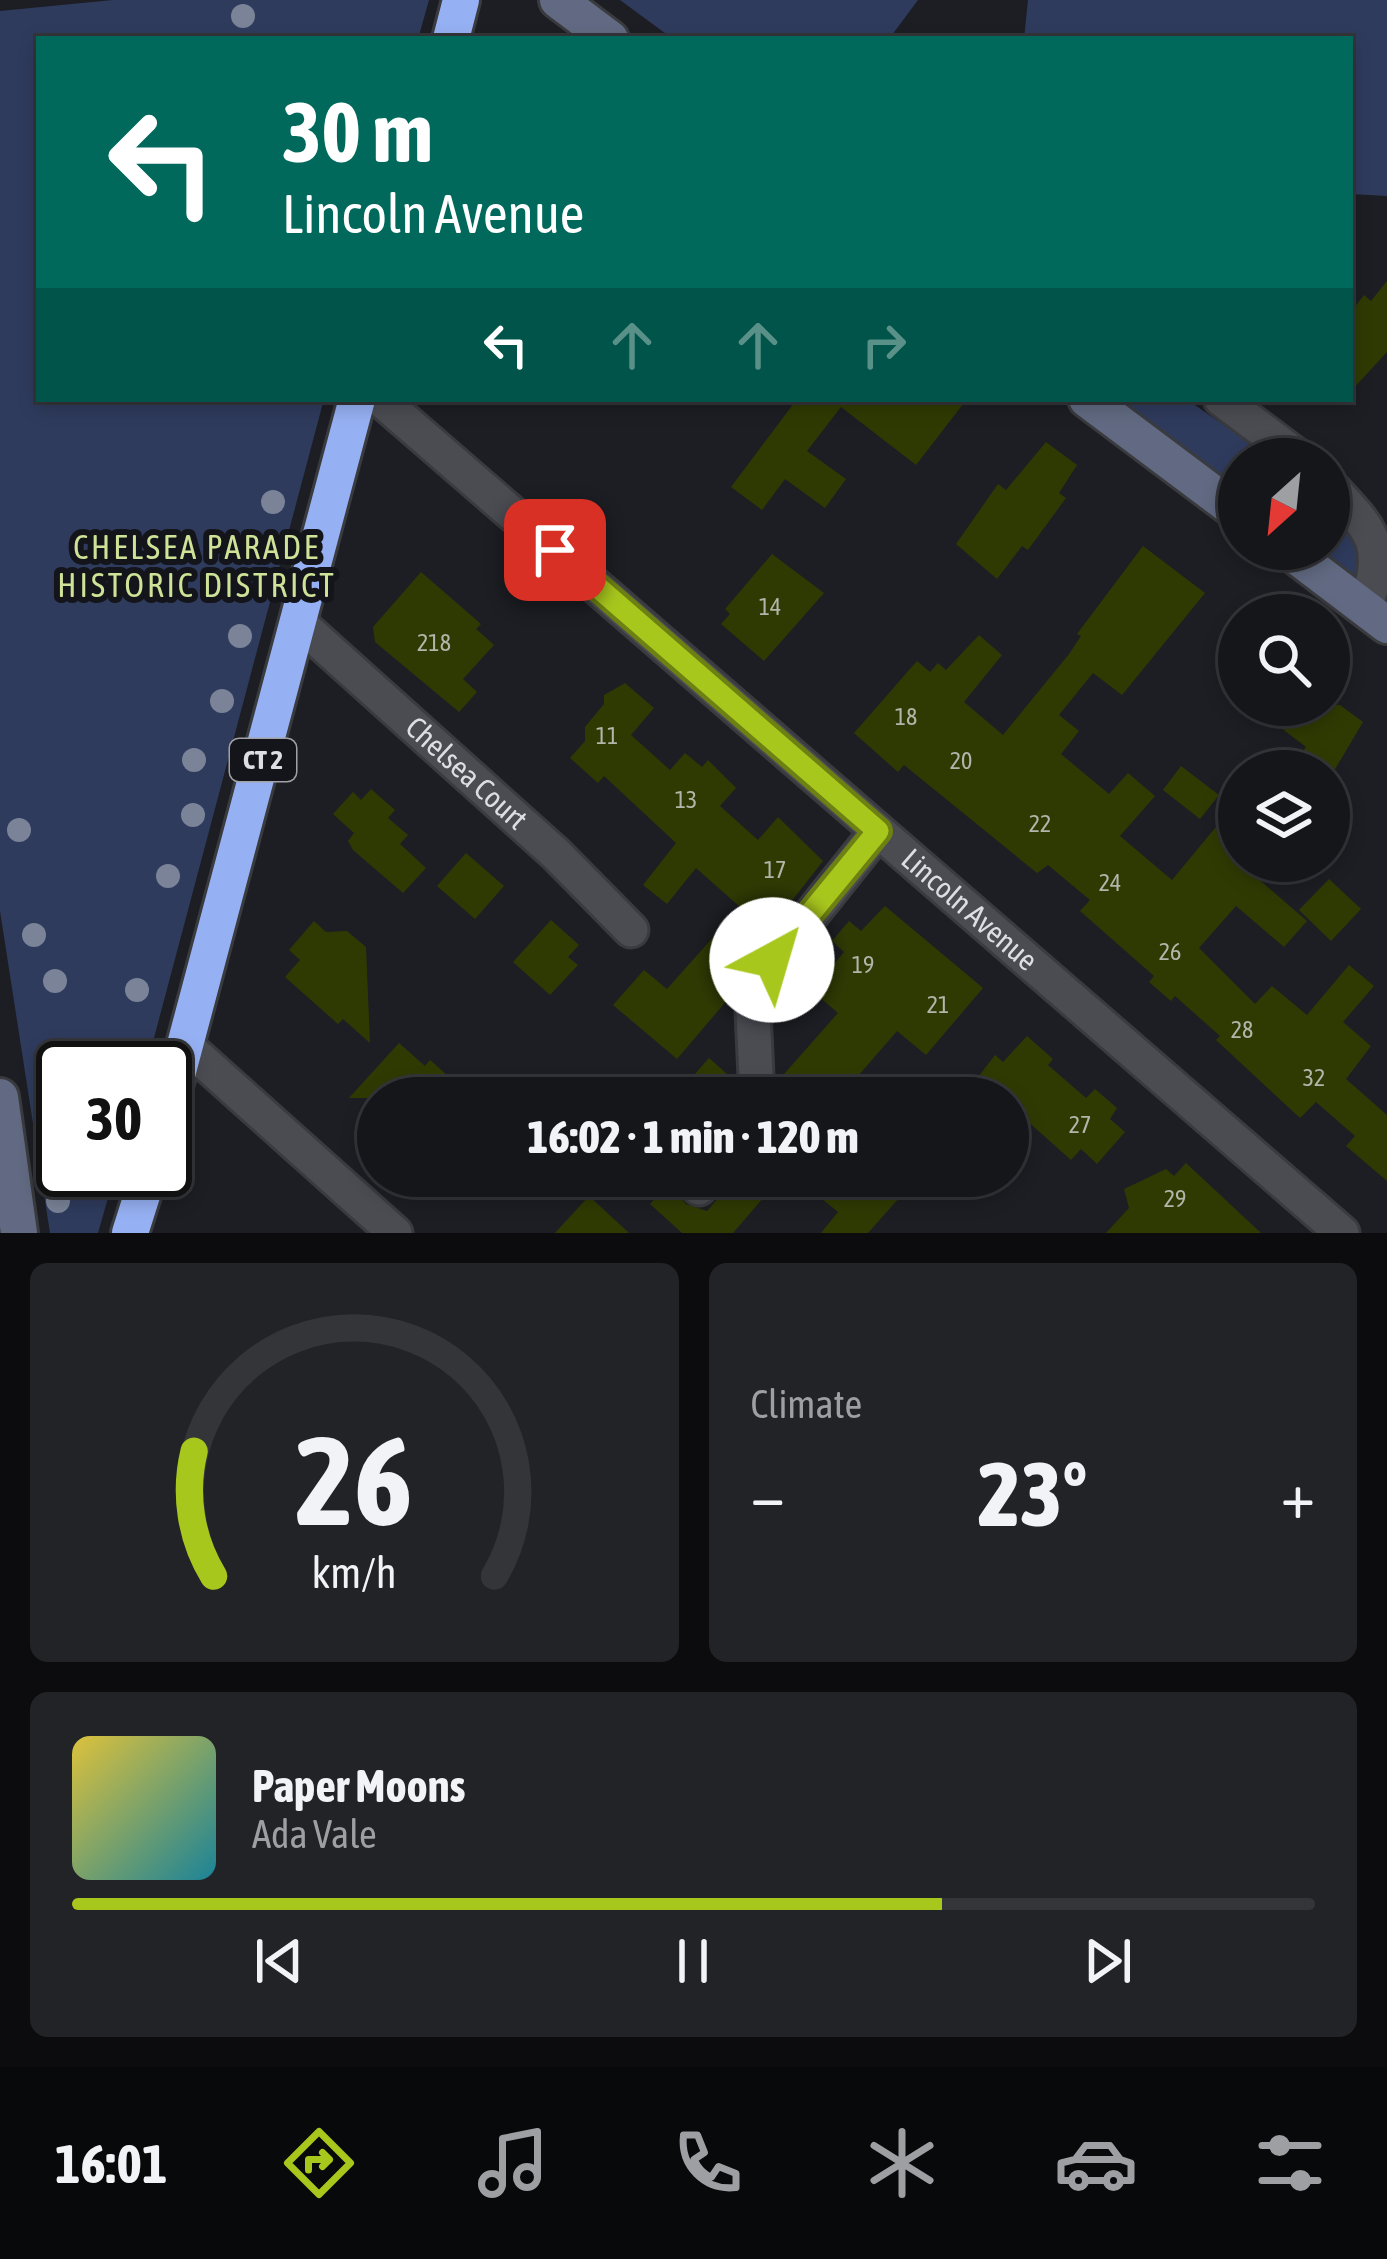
<!DOCTYPE html>
<meta charset="utf-8">
<style>
body{margin:0;font-family:"Asap Condensed",sans-serif;background:#222327;color:#f1f3f6;height:100vh;display:flex;flex-direction:column;font-size:45px;white-space:nowrap}
*{box-sizing:border-box;margin:0}
p{font-size:39px;color:#9d9fa2}
.icon{flex:none;width:66px;height:66px;fill:none;stroke:currentColor;stroke-width:2;stroke-linecap:round;stroke-linejoin:round}
.map{position:relative;height:1233px;overflow:hidden}
.details{display:flex;flex-direction:column;gap:30px;padding:30px;background:#0c0c0e;flex:1}
.details>*{flex:none}
.banner{position:absolute;left:36px;top:36px;width:1317px;height:366px;border-radius:0px;box-shadow:0 6px 18px #0003,0 0 0 3px #343539;background:#00695c;color:#fff;overflow:hidden}
.needle{width:78px;rotate:207deg}
.buttons{position:absolute;left:1218px;top:438px;display:grid;gap:24px}
.buttons a{display:grid;place-items:center;width:132px;height:132px;border-radius:50%;background:#15161a;box-shadow:0 6px 18px #0003,0 0 0 3px #343539;font-size:60px}
.speed{position:absolute;left:36px;top:1041px;display:flex;gap:24px;font-size:60px;font-weight:700;text-align:center}
.speed>*{display:grid;place-content:center;width:156px;height:156px;border-radius:50%;background:#15161a;box-shadow:0 6px 18px #0003,0 0 0 3px #343539;line-height:1}
.speed .limit{border:6px solid #111;border-radius:18px;background:#fff;color:#111}
.pin{position:absolute;display:grid;place-items:center;width:102px;height:102px;color:#fff;margin:-51px;border-radius:24px;box-shadow:0 6px 18px #0006}
.me{position:absolute;width:132px;margin:-66px;rotate:39deg;stroke-linejoin:round;filter:drop-shadow(0 0 9px #0008)}
.turn{display:flex;align-items:center;gap:42px;height:252px;padding:0 48px;font-size:54px}
.turn .icon{width:156px;height:156px;stroke-width:2.5}
.turn b{display:block;font-size:84px;line-height:102px}
.lanes{display:flex;align-items:center;height:114px;padding:0 48px;background:#0003;justify-content:center;gap:60px;direction:ltr}
.lanes .off{opacity:.35}
.big{font-size:90px;font-weight:800;line-height:1.1}
.details .tile{flex:1;display:flex;flex-direction:column;justify-content:center;gap:18px;min-width:0;padding:0 42px;border-radius:18px;background:#222327}
.details .dial{align-items:center;gap:0}
.dial svg{height:312px;overflow:visible;fill:none;stroke:#343539;stroke-width:7;stroke-linecap:round;text-anchor:middle}
.dial text{fill:#f1f3f6;stroke:none}
.song{display:flex;align-items:center;gap:36px}
.cover{width:144px;height:144px;border-radius:18px;background:linear-gradient(135deg,hsl(50 70% 55%),hsl(190 70% 35%))}
.played{height:12px;border-radius:6px;background:linear-gradient(90deg,#a8c71d 70%,#343539 70%)}
.keys{display:flex;justify-content:space-around;direction:ltr}
.heat{display:flex;justify-content:space-between;align-items:center;font-size:66px;direction:ltr}
.details .tiles{flex:1;display:grid;gap:30px;grid-template-columns:1fr 1fr}
.tile:last-child{grid-column:span 2}
.trip{position:absolute;left:357px;top:1077px;width:672px;height:120px;border-radius:60px;background:#15161a;box-shadow:0 6px 18px #0003,0 0 0 3px #343539;font-weight:800;line-height:120px;text-align:center}
.tabs{display:flex;height:192px;justify-content:space-around;align-items:center;background:#08090a;color:#9d9fa2}
.tabs .icon{width:84px;height:84px}
.tabs .current{color:#a8c71d}
.tabs b{font-size:54px;color:#f1f3f6}
.map>svg:first-child{display:block}
.green{fill:#2f3b5d}
.building{fill:#2f3a03}
.lines{fill:none;stroke-linecap:round;stroke-linejoin:round}
.street-casing{stroke:#3a3b3f;stroke-width:39}
.secondary-casing{stroke:#3a3b3f;stroke-width:42}
.highway-casing{stroke:#3a3b3f;stroke-width:42}
.street{stroke:#4a4c52;stroke-width:33}
.secondary{stroke:#616a82;stroke-width:36}
.highway{stroke:#96b1f3;stroke-width:36}
.tree{fill:#7a8398}
.route-casing{stroke:#6d8113;stroke-width:30}
.route{stroke:#a8c71d;stroke-width:21}
.labels{text-anchor:middle;stroke-width:12;stroke-linejoin:round;paint-order:stroke}
.number-label{font-size:24px;fill:#b2b5aa}
.shield{fill:#13151a;stroke:#a0a2a6;stroke-width:3}
.shield-label{font-size:27px;font-weight:bold;fill:#dddee2}
.street-label{font-size:30px;fill:#dddee2;stroke:#13151a}
.neighbourhood-label{font-size:33px;letter-spacing:3px;fill:#cfe398;stroke:#13151a}
</style>
<div class="map">
<svg width="1387" height="1233" viewBox="0 0 1387 1233">
<rect width="100%" height="100%" fill="#1c1e23"/>
<g class="green">
<polygon points="113,0 429,0 418,39 39,39 39,399 324,399 146,1068 63,1068 63,1170 116,1170 98,1233 50,1233 0,911 0,11"/>
<polygon points="620,0 918,0 889,39 673,39"/>
<polygon points="1028,0 1387,0 1387,196 1350,194 1350,39 1024,39"/>
<polygon points="1120,399 1186,399 1273,459 1239,459 1239,490"/>
<polygon points="1329,505 1364,552 1358,581 1316,549 1329,549"/>
</g>
<g class="building">
<polygon points="1387,281 1387,352 1350,392 1350,313 1364,295 1371,301"/>
<polygon points="797,399 967,399 916,465 841,407 807,451 846,479 825,508 785,479 762,510 731,487"/>
<polygon points="1046,442 1077,465 1059,493 1066,498 1028,550 1022,546 997,579 956,544 998,484 1006,490"/>
<polygon points="1143,546 1205,593 1122,695 1093,673 1059,715 1079,731 1061,754 1109,794 1128,773 1155,796 1120,836 1172,880 1239,799 1239,862 1307,921 1284,947 1236,906 1199,948 1255,1004 1272,986 1307,1015 1349,965 1374,986 1343,1022 1371,1046 1346,1079 1387,1115 1387,1181 1346,1146 1355,1136 1316,1102 1300,1118 1216,1040 1220,1036 1175,996 1171,1001 1149,982 1154,976 1080,911 1090,900 1048,865 1037,873 904,765 898,772 854,733 917,661 930,672 938,663 946,670 979,635 1002,655 964,702 1003,735 1069,654 1081,636 1077,634"/>
<polygon points="772,554 824,593 764,661 721,624 730,614 725,609"/>
<polygon points="421,572 481,624 476,629 494,645 463,679 477,692 459,712 375,642 373,627"/>
<polygon points="625,683 654,708 631,735 670,770 685,753 702,767 708,760 736,788 720,806 758,840 778,817 823,861 787,907 782,903 739,951 746,957 721,991 729,998 677,1059 613,1005 644,970 667,989 740,907 696,868 667,904 643,885 676,843 604,776 598,783 570,758 585,741 585,727 604,704 604,695"/>
<polygon points="1290,705 1340,705 1363,722 1334,771 1288,771 1306,747 1276,724"/>
<polygon points="1181,766 1219,795 1200,819 1163,790"/>
<polygon points="371,789 395,810 388,818 408,835 400,844 426,868 403,893 353,850 348,841 354,833 333,814 353,792 361,800"/>
<polygon points="466,853 504,886 475,919 437,886"/>
<polygon points="1329,879 1361,909 1331,941 1299,910"/>
<polygon points="885,906 983,988 926,1055 897,1031 839,1098 778,1098 777,1082 838,1013 817,995 827,983 822,978 844,952 832,941 849,921 861,931"/>
<polygon points="551,920 579,945 568,957 578,965 550,995 513,962"/>
<polygon points="314,921 326,932 347,931 366,947 370,1043 343,1019 338,1024 285,977 300,960 289,950"/>
<polygon points="1027,1036 1053,1059 1048,1065 1086,1098 1095,1089 1117,1108 1110,1119 1125,1132 1097,1164 1081,1149 1071,1160 1017,1112 1013,1116 1008,1112 1008,1098 962,1098 995,1055 1003,1062"/>
<polygon points="399,1043 425,1066 430,1060 457,1084 444,1098 349,1098"/>
<polygon points="709,1058 735,1081 736,1098 674,1098"/>
<polygon points="1186,1163 1261,1233 1106,1233 1129,1208 1124,1189 1166,1169 1174,1176"/>
<polygon points="737,1176 782,1176 733,1233 682,1233 650,1204 668,1184 686,1204 707,1211"/>
<polygon points="794,1176 876,1176 900,1197 868,1233 821,1233 838,1212"/>
<polygon points="589,1196 629,1233 555,1233"/>
</g>
<g class="lines">
<g class="street-casing">
<g id="street">
<path id="s1" d="M 380,399 L 1342,1233"/>
<polyline points="1221,399 1301,459"/>
<path d="M 1329,485 C 1374,533 1387,544 1365,608"/>
<path id="s2" d="M 299,623 L 556,854 L 631,930"/>
<polyline points="186,1046 395,1233"/>
<polyline points="757,1098 753,1011 763,975 878,831"/>
<polyline points="699,1188 710,1176"/>
</g>
</g>
<g class="secondary-casing">
<g id="secondary">
<polyline points="558,0 610,39"/>
<polyline points="1087,399 1239,513"/>
<polyline points="1287,549 1387,625"/>
<polyline points="0,1097 19,1233"/>
</g>
</g>
<g class="highway-casing">
<g id="highway">
<polyline points="451,39 461,0"/>
<polyline points="165,1120 357,399"/>
<polyline points="130,1233 150,1170"/>
</g>
</g>
<use href="#street" class="street"/>
<use href="#secondary" class="secondary"/>
<use href="#highway" class="highway"/>
</g>
<g class="tree">
<circle cx="243" cy="16" r="12"/>
<circle cx="273" cy="502" r="12"/>
<circle cx="254" cy="549" r="12"/>
<circle cx="240" cy="636" r="12"/>
<circle cx="222" cy="701" r="12"/>
<circle cx="194" cy="760" r="12"/>
<circle cx="193" cy="815" r="12"/>
<circle cx="19" cy="830" r="12"/>
<circle cx="168" cy="876" r="12"/>
<circle cx="34" cy="935" r="12"/>
<circle cx="55" cy="981" r="12"/>
<circle cx="137" cy="990" r="12"/>
<circle cx="58" cy="1201" r="12"/>
</g>
<g class="lines">
<g class="route-casing">
<polyline id="route" points="555,550 878,831 772,960"/>
</g>
<use href="#route" class="route"/>
</g>
<g class="labels">
<g class="number-label">
<text x="770" y="615">14</text>
<text x="434" y="651">218</text>
<text x="906" y="725">18</text>
<text x="607" y="744">11</text>
<text x="961" y="769">20</text>
<text x="686" y="808">13</text>
<text x="1040" y="832">22</text>
<text x="775" y="878">17</text>
<text x="1110" y="891">24</text>
<text x="1170" y="960">26</text>
<text x="863" y="973">19</text>
<text x="938" y="1013">21</text>
<text x="1242" y="1038">28</text>
<text x="1314" y="1086">32</text>
<text x="1080" y="1133">27</text>
<text x="1175" y="1207">29</text>
</g>
<rect class="shield" x="230" y="739" width="66" height="42" rx="9"/>
<g class="shield-label">
<text x="263" y="769">CT 2</text>
</g>
<g class="street-label">
<text dy="10" stroke="none"><textPath href="#s2" startOffset="225">Chelsea Court</textPath></text>
<text dy="10" stroke="none"><textPath href="#s1" startOffset="780">Lincoln Avenue</textPath></text>
</g>
<g class="neighbourhood-label">
<text x="197" y="559">CHELSEA PARADE<tspan x="197" dy="38">HISTORIC DISTRICT</tspan></text>
</g>
</g>
</svg>
<div class="buttons">
<a><svg class="needle" viewBox="-14 -14 28 28"><path d="M0-13l5 13h-10z" fill="#e53935"/><path d="M0 13l5-13h-10z" fill="#9d9fa2"/></svg></a>
<a><svg class="icon" aria-label="search" viewBox="0 0 24 24"><circle cx="10" cy="10" r="6"/><path d="M15 15l6 6"/></svg></a>
<a><svg class="icon" aria-label="layers" viewBox="0 0 24 24"><path d="M12 4l9 5-9 5-9-5zM3 14l9 5 9-5"/></svg></a>
</div>
<div class="speed"><div class="limit">30</div></div>
<div class="pin" style="left:555px;top:550px;background:#d93025"><svg class="icon" aria-label="arrive" viewBox="0 0 24 24"><path d="M6 21V4h12l-3 4 3 4H6"/></svg></div>
<svg class="me" style="left:772px;top:960px" viewBox="-20 -20 40 40"><circle r="19" fill="#fff"/><path d="M0-13L10 11 0 6-10 11z" fill="#a8c71d"/></svg>
<div class="trip">16:02 · 1 min · 120 m</div>
<div class="banner">
<div class="turn"><svg class="icon" aria-label="left" viewBox="0 0 24 24"><path d="M17 20v-9H6M10 6l-5 5 5 5"/></svg><div><b>30 m</b>Lincoln Avenue</div></div>
<div class="lanes"><svg class="icon" aria-label="left" viewBox="0 0 24 24"><path d="M17 20v-9H6M10 6l-5 5 5 5"/></svg><svg class="icon off" aria-label="ahead" viewBox="0 0 24 24"><path d="M12 20V5M6 11l6-6 6 6"/></svg><svg class="icon off" aria-label="ahead" viewBox="0 0 24 24"><path d="M12 20V5M6 11l6-6 6 6"/></svg><svg class="icon off" aria-label="right" viewBox="0 0 24 24"><path d="M7 20v-9h11M14 6l5 5-5 5"/></svg></div>
</div>
</div>
<section class="details">
<div class="tiles">
<div class="tile dial"><svg viewBox="0 0 100 80">
<path d="M14 69A42 42 0 1 1 86 69"/>
<path d="M14 69A42 42 0 0 1 9 37" stroke="#a8c71d"/>
<text x="50" y="56" font-size="32" font-weight="700">26</text>
<text x="50" y="72" font-size="11">km/h</text>
</svg></div>
<div class="tile"><p>Climate</p>
<div class="heat"><a>−</a><b class="big">23°</b><a>+</a></div>
</div>
<div class="tile">
<div class="song"><i class="cover"></i><div><b>Paper Moons</b><p>Ada Vale</p></div></div>
<div class="played"></div>
<div class="keys"><svg class="icon" aria-label="previous" viewBox="0 0 24 24"><path d="M18 5L8 12l10 7zM5 5v14"/></svg><svg class="icon" aria-label="pause" viewBox="0 0 24 24"><path d="M8 5v14M16 5v14"/></svg><svg class="icon" aria-label="next" viewBox="0 0 24 24"><path d="M6 5l10 7-10 7zM19 5v14"/></svg></div>
</div>
</div>
</section>
<nav class="tabs">
<b>16:01</b>
<svg class="icon current" aria-label="directions" viewBox="0 0 24 24"><path d="M12 3l9 9-9 9-9-9zM9 14v-3h6M13 9l2 2-2 2"/></svg>
<svg class="icon" aria-label="music" viewBox="0 0 24 24"><path d="M9 18V5l10-2v13"/><circle cx="6" cy="18" r="3"/><circle cx="16" cy="16" r="3"/></svg>
<svg class="icon" aria-label="phone" viewBox="0 0 24 24"><path d="M5 4h4l2 5-3 2q2 4 5 5l2-3 5 2v4C11 20 4 13 5 4z"/></svg>
<svg class="icon" aria-label="climate" viewBox="0 0 24 24"><path d="M12 3v18M4 7l16 10M4 17L20 7"/></svg>
<svg class="icon" aria-label="car" viewBox="0 0 24 24"><path d="M5 17H2v-5l4-1 3-4h7l3 4 3 1v5h-3M9 17h6M6 11h13"/><circle cx="7" cy="17" r="2"/><circle cx="17" cy="17" r="2"/></svg>
<svg class="icon" aria-label="filters" viewBox="0 0 24 24"><path d="M4 7h16M4 17h16"/><circle cx="9" cy="7" r="2"/><circle cx="15" cy="17" r="2"/></svg>
</nav>
